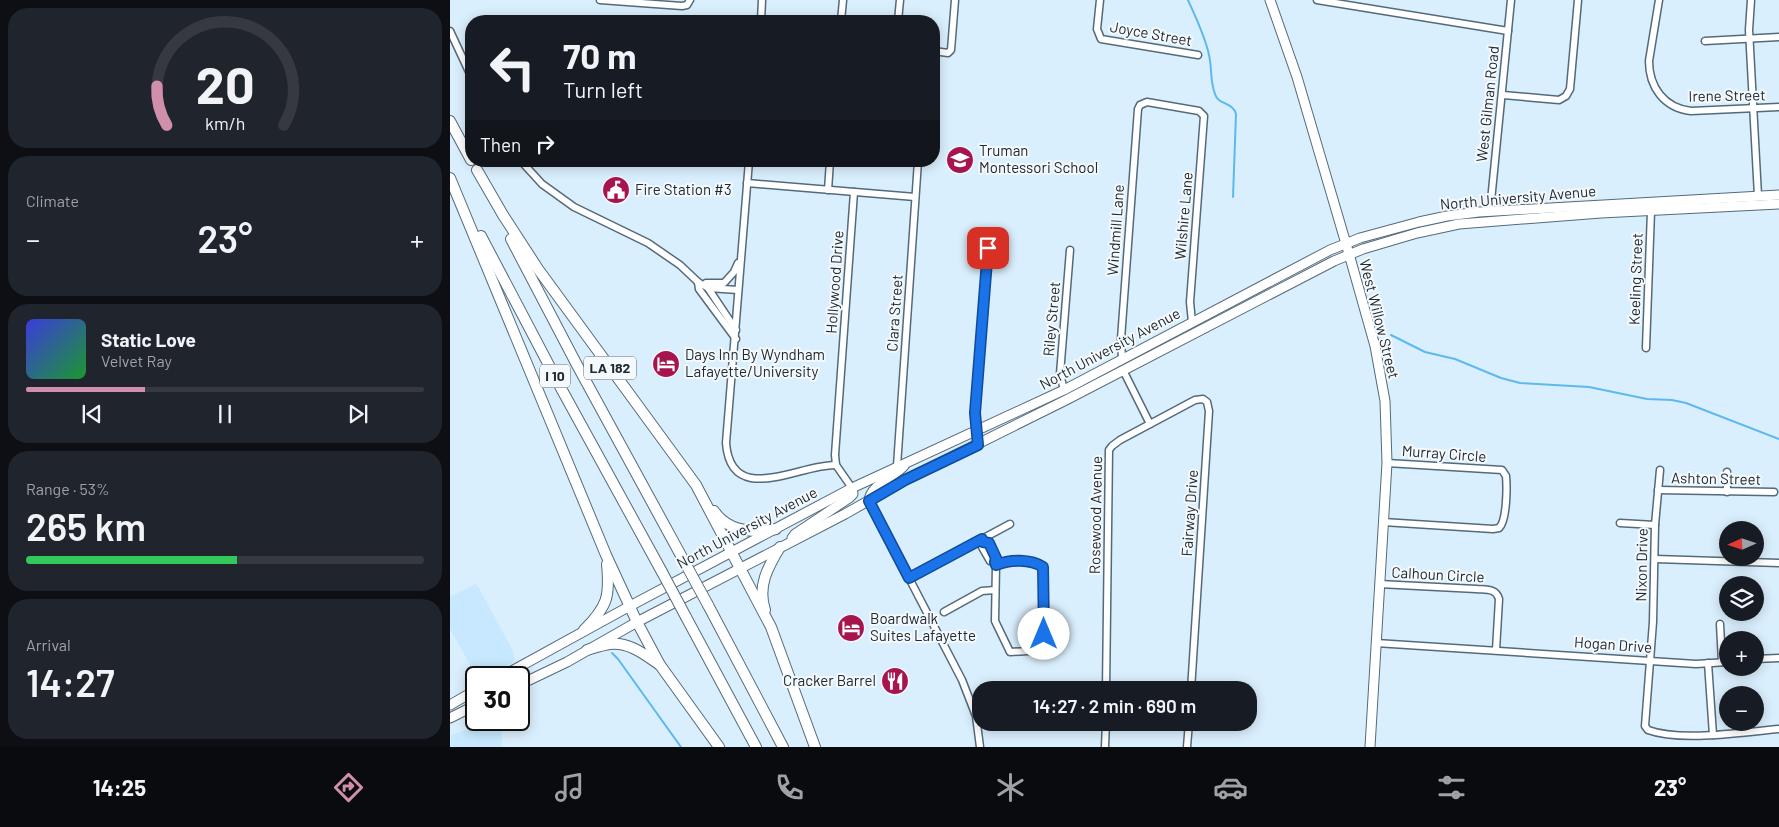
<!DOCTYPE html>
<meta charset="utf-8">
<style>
body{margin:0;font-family:Barlow,sans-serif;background:#20242c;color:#f1f3f6;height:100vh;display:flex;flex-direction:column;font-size:19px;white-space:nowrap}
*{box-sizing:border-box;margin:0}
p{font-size:16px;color:#9ea1a6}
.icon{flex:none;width:28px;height:28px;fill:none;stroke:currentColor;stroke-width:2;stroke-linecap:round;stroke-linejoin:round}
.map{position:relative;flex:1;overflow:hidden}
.details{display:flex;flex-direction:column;gap:8px;padding:8px;background:#0d0f14;width:450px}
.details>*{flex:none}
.banner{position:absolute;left:15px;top:15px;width:475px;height:152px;border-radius:20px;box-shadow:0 2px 12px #0003;background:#171b24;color:#f1f3f6;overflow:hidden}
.needle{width:32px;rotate:267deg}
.buttons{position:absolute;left:1269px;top:521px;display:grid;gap:10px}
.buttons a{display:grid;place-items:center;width:45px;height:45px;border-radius:50%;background:#171b24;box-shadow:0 2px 12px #0003;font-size:25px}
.speed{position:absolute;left:15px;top:666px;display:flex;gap:10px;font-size:25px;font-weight:700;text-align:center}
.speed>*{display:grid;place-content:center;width:65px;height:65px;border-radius:50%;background:#171b24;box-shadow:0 2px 12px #0003;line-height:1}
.speed .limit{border:2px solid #111;border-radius:8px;background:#fff;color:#111}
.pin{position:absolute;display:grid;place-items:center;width:42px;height:42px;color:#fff;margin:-21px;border-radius:10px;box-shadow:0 2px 8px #0006}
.me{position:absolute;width:55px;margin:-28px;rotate:0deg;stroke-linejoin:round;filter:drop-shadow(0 0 4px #0008)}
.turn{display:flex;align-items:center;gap:18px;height:105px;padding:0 15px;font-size:22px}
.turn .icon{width:65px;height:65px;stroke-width:2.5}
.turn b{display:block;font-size:35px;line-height:42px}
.then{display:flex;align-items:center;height:48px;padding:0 15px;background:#0003;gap:10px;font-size:19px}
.big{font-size:38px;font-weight:600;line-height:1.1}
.details .tile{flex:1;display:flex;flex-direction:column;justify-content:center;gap:8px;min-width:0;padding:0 18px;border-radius:20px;background:#20242c}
.details .dial{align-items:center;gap:0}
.dial svg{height:130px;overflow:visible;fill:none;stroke:#363941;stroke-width:7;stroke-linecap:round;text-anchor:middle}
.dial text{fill:#f1f3f6;stroke:none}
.song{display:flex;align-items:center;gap:15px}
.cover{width:60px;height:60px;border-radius:8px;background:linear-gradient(135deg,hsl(240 70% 55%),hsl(130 70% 35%))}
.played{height:5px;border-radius:2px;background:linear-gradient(90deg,#d08fab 30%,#363941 30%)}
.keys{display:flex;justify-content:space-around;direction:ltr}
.heat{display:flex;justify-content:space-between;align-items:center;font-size:28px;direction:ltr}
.charge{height:8px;border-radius:4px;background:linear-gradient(90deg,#34c759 53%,#363941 0)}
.trip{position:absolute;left:522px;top:681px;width:285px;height:50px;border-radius:20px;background:#171b24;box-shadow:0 2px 12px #0003;font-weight:600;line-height:50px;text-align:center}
.tabs{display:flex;height:80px;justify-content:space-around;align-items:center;background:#090b0e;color:#9ea1a6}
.tabs .icon{width:35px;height:35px}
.tabs .on{color:#d08fab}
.tabs b{font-size:22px;color:#f1f3f6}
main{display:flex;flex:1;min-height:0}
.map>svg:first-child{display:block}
.built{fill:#c7e8fe}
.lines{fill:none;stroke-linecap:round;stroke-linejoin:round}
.stream{stroke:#5eb8f0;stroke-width:2}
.minor-casing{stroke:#546a7a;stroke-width:9}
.major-casing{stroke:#546a7a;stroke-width:11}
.highway-casing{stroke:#546a7a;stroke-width:12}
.minor{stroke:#fff;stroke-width:6}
.major{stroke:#fff;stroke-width:9}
.highway{stroke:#fff;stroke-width:10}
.highway-bridge-casing{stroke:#546a7a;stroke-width:12;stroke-linecap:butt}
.highway-bridge{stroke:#fff;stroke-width:10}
.route-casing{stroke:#114b97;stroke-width:12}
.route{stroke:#1a73e8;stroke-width:9}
.labels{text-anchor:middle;stroke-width:4;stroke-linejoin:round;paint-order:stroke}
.shield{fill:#f4f9fd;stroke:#60686e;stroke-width:1}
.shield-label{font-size:14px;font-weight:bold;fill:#202a30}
.street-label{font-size:15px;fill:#202a30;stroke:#f4f9fd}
.poi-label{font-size:15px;fill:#202a30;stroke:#f4f9fd;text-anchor:start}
</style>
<main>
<section class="details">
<div class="tile dial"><svg viewBox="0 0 100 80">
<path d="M14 69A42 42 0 1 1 86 69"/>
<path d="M14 69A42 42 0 0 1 8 45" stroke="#d08fab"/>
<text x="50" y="56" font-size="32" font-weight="700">20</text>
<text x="50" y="72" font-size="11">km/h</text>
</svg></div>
<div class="tile"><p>Climate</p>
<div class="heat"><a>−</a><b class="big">23°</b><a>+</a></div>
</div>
<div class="tile">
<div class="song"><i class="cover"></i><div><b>Static Love</b><p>Velvet Ray</p></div></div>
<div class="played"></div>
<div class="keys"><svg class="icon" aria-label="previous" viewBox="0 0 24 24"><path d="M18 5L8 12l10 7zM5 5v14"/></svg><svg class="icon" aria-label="pause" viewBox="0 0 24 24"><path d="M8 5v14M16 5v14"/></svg><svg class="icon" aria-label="next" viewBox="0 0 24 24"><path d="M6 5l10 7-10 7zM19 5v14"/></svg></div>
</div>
<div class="tile"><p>Range · 53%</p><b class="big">265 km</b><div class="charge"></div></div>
<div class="tile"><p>Arrival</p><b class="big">14:27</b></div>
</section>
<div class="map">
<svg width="1329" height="747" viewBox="0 0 1329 747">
<rect width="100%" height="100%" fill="#daeffd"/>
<g class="built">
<polygon points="25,584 29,588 64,653 64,659 62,663 36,677 27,677 0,629 0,597"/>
<polygon points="46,720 51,720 52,747 1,747 1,735"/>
</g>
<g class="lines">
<g class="stream">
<path d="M 738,0 C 746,18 755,36 759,55 C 762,67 760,82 765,94 C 768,105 783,102 786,114 L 783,197"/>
<polyline points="941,335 975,352 1005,359 1051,378 1070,383 1139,387 1197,399 1222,400 1236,403 1329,439"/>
<polyline points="162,653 168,659 231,747"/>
</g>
<g class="minor-casing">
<g id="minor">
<polyline points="150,0 232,6 237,5 240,0"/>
<polyline points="650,0 647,29 651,39 748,55"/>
<polyline points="867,0 1058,31"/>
<path d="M 1209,0 L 1199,61 C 1199,87 1214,108 1241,111 L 1329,107"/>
<polyline points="1301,0 1299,30 1308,196"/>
<polyline points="311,21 312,0"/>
<polyline points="391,21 393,0"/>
<polyline points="448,21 450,0"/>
<polyline points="0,31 21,76"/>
<polyline points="1255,41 1329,37"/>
<polyline points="484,51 498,53 501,50 505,0"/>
<polyline points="1053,95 1109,100 1116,96 1120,89 1128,0"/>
<polyline points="71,161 92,184 124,207 198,243 230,265 248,282 258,288 288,290"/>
<polyline points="289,161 299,162"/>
<path d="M 299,161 L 276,443 C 281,508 349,464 386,465"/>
<polyline points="297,183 465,197"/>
<polyline points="378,190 380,161"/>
<polyline points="1040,211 1061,0"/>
<polyline points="248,282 249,289 286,339"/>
<polyline points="256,283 274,283 284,272 288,263"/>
<polyline points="258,288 286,330"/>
<polyline points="1196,348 1201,211"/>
<polyline points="672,359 671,339 688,109 690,105 697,102 749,111 754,116 740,302 742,322"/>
<polyline points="673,370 700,424"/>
<polyline points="614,390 610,374 620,250"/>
<polyline points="526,431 525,413 538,248"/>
<polyline points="447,466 468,161"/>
<path d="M 1210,470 L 1205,525 L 1203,622 L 1195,726 L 1198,730 C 1231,742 1293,732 1329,729"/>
<polyline points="1277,472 1277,492"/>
<polyline points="402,488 386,465 385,455 404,192"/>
<polyline points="1208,490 1324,492"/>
<polyline points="419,501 512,680 526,716 530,747"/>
<path d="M 933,522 L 1043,529 L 1049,528 C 1057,521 1057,487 1056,476 L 1052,470 L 937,463"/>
<polyline points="1170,523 1205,525"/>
<polyline points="532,539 533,542 532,547 540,561 545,562 546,557 539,543 533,542"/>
<polyline points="1205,559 1329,563"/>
<path d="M 545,562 L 546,565 L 545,621 L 560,652 L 594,650 L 593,567 C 581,559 560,559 546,565"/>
<polyline points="459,578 560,524"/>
<path d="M 929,584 L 1026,589 C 1036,590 1046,588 1049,599 L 1046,650"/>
<polyline points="494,612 532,591 545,590"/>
<polyline points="1270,624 1272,662"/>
<polyline points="926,643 1246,664 1278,662"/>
<polyline points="1305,659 1329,658"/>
<polyline points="1258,663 1263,735"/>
<polyline points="656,690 659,450 662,446 670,440 745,400 753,399 757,402 759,411 741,690"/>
<polyline points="655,747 656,722"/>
<polyline points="737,747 739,722"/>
</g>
</g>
<g class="major-casing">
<g id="major">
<polyline points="820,0 847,77 899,254 925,346 935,401 937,463 920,747"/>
<path d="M 419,501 C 420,485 444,477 454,466"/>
<polyline points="342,538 345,534 399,498 403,494 402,488"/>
<polyline points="49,678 180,606 402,488 614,390 880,250 910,238 969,222 997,216 1029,212 1329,195"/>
<polyline points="69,685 117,662 187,622 395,514 455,480 616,400 884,261 913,249 967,233 1009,224 1151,213 1329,204"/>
<polyline points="0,705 26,690"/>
<polyline points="0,718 26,705"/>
</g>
</g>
<g class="highway-casing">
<g id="highway">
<polyline points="0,121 21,160"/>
<polyline points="27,170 53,215 88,269 246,485 321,627 365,747"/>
<polyline points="0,178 156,555 187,622 210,665 269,747"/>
<polyline points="31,236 112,390 212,572"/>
<polyline points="61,239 127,365 234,561"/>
<path d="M 264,511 C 278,532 304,533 326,529"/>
<polyline points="258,605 333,747"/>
<path d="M 315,610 C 307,586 318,567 330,547"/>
<polyline points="236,617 306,747"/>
<path d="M 134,630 C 158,606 160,596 157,564"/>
<path d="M 137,650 C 144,648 152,645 160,644 C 179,642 194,654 210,665"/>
</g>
</g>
<use href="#minor" class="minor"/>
<use href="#major" class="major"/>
<use href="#highway" class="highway"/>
<g class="highway-bridge-casing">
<g id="highway-bridge">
<polyline points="234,561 258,605"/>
<polyline points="212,572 236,617"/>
</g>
</g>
<use href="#highway-bridge" class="highway-bridge"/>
</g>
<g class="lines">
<g class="route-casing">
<path id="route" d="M 538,248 L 525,413 L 528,445 L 455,480 L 419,501 L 459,578 L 532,539 L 533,542 L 539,543 L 546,558 L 545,562 L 546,565 C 560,559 581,559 593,567 L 594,634"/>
</g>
<use href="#route" class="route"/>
</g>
<defs>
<g id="school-disc" transform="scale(1.4375)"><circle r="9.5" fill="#a7154f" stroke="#f4f9fd"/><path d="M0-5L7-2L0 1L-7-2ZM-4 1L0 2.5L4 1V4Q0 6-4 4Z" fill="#fff"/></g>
<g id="civic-disc" transform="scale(1.4375)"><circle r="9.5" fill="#a7154f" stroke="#f4f9fd"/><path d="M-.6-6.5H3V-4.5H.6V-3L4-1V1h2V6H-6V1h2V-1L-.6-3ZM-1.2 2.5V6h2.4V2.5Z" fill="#fff"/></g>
<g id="hotel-disc" transform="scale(1.4375)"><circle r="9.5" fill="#a7154f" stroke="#f4f9fd"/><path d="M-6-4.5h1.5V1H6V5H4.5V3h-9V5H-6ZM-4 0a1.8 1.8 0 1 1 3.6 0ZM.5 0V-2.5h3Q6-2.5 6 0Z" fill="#fff"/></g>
<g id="restaurant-disc" transform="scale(1.4375)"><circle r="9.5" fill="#a7154f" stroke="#f4f9fd"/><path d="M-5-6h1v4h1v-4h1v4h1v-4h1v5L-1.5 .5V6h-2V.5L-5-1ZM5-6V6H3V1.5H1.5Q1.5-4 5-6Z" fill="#fff"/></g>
</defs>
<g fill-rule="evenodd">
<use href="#school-disc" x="510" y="160"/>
<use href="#civic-disc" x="166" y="190"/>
<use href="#hotel-disc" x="216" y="364"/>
<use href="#hotel-disc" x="401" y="628"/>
<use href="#restaurant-disc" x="445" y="681"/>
</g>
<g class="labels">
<g class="shield">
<rect x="134" y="356.5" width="52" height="23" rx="4"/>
<rect x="90" y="364.5" width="30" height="23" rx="4"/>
</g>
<g class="shield-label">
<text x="160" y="373">LA 182</text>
<text x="105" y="381">I 10</text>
</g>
<g class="street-label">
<text transform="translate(701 34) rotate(10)" y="5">Joyce Street</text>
<text transform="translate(1277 96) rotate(-1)" y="5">Irene Street</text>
<text transform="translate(1038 104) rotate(-84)" y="5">West Gilman Road</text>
<text transform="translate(1068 198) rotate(-5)" y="5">North University Avenue</text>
<text transform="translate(734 216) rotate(-85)" y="5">Wilshire Lane</text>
<text transform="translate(666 230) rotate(-86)" y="5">Windmill Lane</text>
<text transform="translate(1186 279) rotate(-88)" y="5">Keeling Street</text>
<text transform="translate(385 282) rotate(-86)" y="5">Hollywood Drive</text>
<text transform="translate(445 313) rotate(-86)" y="5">Clara Street</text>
<text transform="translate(602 319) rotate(-85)" y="5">Riley Street</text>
<text transform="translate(929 319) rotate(76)" y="5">West Willow Street</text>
<text transform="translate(660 349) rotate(-28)" y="5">North University Avenue</text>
<text transform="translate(994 454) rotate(4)" y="5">Murray Circle</text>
<text transform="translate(1266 479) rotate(1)" y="5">Ashton Street</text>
<text transform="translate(740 513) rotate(-86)" y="5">Fairway Drive</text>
<text transform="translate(646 515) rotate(-89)" y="5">Rosewood Avenue</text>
<text transform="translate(297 528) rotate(-28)" y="5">North University Avenue</text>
<text transform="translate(1192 565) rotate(-89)" y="5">Nixon Drive</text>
<text transform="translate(988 575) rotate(3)" y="5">Calhoun Circle</text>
<text transform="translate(1163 645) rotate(4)" y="5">Hogan Drive</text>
</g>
<g class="poi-label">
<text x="529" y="156">Truman<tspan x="529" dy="17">Montessori School</tspan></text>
<text x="185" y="195">Fire Station #3</text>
<text x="235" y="360">Days Inn By Wyndham<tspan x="235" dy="17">Lafayette/University</tspan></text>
<text x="420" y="624">Boardwalk<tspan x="420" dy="17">Suites Lafayette</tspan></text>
<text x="426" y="686" text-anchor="end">Cracker Barrel</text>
</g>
</g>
</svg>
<div class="buttons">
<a><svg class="needle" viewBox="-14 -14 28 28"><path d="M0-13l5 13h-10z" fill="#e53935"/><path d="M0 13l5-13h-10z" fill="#9ea1a6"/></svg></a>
<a><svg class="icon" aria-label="layers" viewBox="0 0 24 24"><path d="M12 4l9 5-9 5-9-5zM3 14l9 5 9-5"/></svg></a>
<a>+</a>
<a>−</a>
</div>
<div class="speed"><div class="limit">30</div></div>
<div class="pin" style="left:538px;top:248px;background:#d93025"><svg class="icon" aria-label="arrive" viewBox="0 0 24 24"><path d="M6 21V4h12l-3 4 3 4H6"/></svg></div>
<svg class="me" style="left:594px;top:634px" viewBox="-20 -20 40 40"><circle r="19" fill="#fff"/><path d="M0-13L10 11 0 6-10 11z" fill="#1a73e8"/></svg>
<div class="trip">14:27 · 2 min · 690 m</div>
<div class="banner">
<div class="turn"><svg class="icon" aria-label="left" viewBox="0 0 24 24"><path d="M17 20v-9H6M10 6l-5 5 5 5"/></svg><div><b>70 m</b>Turn left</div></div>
<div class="then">Then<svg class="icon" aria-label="right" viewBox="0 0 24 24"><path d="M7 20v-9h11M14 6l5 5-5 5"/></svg></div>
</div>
</div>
</main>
<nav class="tabs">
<b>14:25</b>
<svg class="icon on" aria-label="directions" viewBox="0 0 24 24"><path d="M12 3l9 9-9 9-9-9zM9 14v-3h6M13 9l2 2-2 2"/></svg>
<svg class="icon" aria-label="music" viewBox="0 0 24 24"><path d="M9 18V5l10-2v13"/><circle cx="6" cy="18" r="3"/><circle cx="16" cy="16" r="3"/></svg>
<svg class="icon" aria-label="phone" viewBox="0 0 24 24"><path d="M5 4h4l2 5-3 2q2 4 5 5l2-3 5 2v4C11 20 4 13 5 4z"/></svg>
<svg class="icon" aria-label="climate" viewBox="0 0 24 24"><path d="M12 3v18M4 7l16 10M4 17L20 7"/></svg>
<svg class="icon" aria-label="car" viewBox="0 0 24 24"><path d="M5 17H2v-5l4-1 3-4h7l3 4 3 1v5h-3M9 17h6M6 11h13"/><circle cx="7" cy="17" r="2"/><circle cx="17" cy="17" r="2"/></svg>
<svg class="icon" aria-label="filters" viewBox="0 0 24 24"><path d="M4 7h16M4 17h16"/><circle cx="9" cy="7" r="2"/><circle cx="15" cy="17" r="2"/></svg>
<b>23°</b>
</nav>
